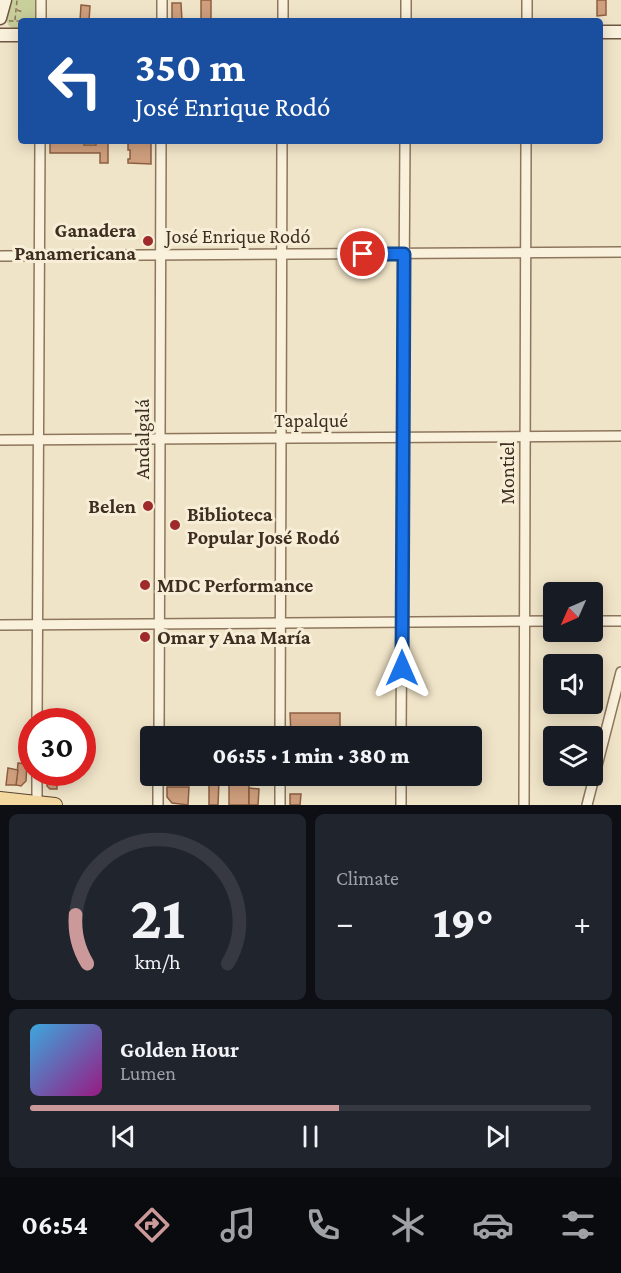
<!DOCTYPE html>
<meta charset="utf-8">
<style>
body{margin:0;font-family:"Crimson Pro",serif;background:#20242c;color:#f1f3f6;height:100vh;display:flex;flex-direction:column;font-size:22px;white-space:nowrap}
*{box-sizing:border-box;margin:0}
p{font-size:20px;color:#9ea1a6}
.icon{flex:none;width:33px;height:33px;fill:none;stroke:currentColor;stroke-width:2;stroke-linecap:round;stroke-linejoin:round}
.map{position:relative;height:805px;overflow:hidden}
.drawer{display:flex;flex-direction:column;gap:9px;padding:9px;background:#0d0f14;flex:1}
.drawer>*{flex:none}
.banner{position:absolute;left:18px;top:18px;width:585px;height:126px;border-radius:6px;box-shadow:0 3px 15px #0003;background:#1a4fa0;color:#fff;overflow:hidden}
.needle{width:39px;rotate:225deg}
.controls{position:absolute;left:543px;top:582px;display:grid;gap:12px}
.controls a{display:grid;place-items:center;width:60px;height:60px;border-radius:6px;background:#171b24;box-shadow:0 3px 15px #0003;font-size:30px}
.speed{position:absolute;left:18px;top:708px;display:flex;gap:12px;font-size:30px;font-weight:700;text-align:center}
.speed>*{display:grid;place-content:center;width:78px;height:78px;border-radius:50%;background:#171b24;box-shadow:0 3px 15px #0003;line-height:1}
.speed .limit{border:9px solid #d22;background:#fff;color:#111}
.pin{position:absolute;display:grid;place-items:center;width:51px;height:51px;color:#fff;margin:-26px;border:3px solid #fff;border-radius:50%;box-shadow:0 2px 6px #0007}
.me{position:absolute;width:66px;margin:-33px;rotate:0deg;stroke-linejoin:round;filter:drop-shadow(0 0 4px #0008)}
.turn{display:flex;align-items:center;gap:21px;height:126px;padding:0 18px;font-size:27px}
.turn .icon{width:78px;height:78px;stroke-width:2.5}
.turn b{display:block;font-size:42px;line-height:51px}
.big{font-size:45px;font-weight:800;line-height:1.1}
.drawer .widget{flex:1;display:flex;flex-direction:column;justify-content:center;gap:9px;min-width:0;padding:0 21px;border-radius:9px;background:#20242c}
.drawer .dial{align-items:center;gap:0}
.dial svg{height:156px;overflow:visible;fill:none;stroke:#363941;stroke-width:7;stroke-linecap:round;text-anchor:middle}
.dial text{fill:#f1f3f6;stroke:none}
.song{display:flex;align-items:center;gap:18px}
.cover{width:72px;height:72px;border-radius:9px;background:linear-gradient(135deg,hsl(200 70% 55%),hsl(310 70% 35%))}
.played{height:6px;border-radius:3px;background:linear-gradient(90deg,#cc999b 55%,#363941 55%)}
.keys{display:flex;justify-content:space-around;direction:ltr}
.heat{display:flex;justify-content:space-between;align-items:center;font-size:33px;direction:ltr}
.drawer .tiles{flex:1;display:grid;gap:9px;grid-template-columns:1fr 1fr}
.widget:last-child{grid-column:span 2}
.trip{position:absolute;left:140px;top:726px;width:342px;height:60px;border-radius:6px;background:#171b24;box-shadow:0 3px 15px #0003;font-weight:800;line-height:60px;text-align:center}
.tab-bar{display:flex;height:96px;justify-content:space-around;align-items:center;background:#090b0e;color:#9ea1a6}
.tab-bar .icon{width:42px;height:42px}
.tab-bar .on{color:#cc999b}
.tab-bar b{font-size:27px;color:#f1f3f6}
.map>svg:first-child{display:block}
.green{fill:#c9cf9b}
.building{fill:#cf9f7d;stroke:#8d5f41;stroke-width:1.5}
.lines{fill:none;stroke-linecap:round;stroke-linejoin:round}
.street-casing{stroke:#8d765c;stroke-width:12}
.secondary-casing{stroke:#6f573f;stroke-width:15}
.primary-casing{stroke:#5b4430;stroke-width:16}
.path{stroke:#8d765c;stroke-width:1.5;stroke-dasharray:4.5 3;stroke-linecap:butt}
.street{stroke:#faf1dc;stroke-width:9}
.secondary{stroke:#faf1dc;stroke-width:12}
.primary{stroke:#f3d9a0;stroke-width:14}
.route-casing{stroke:#114b97;stroke-width:15}
.route{stroke:#1a73e8;stroke-width:10}
.poi-dot{fill:#9e2a2b;stroke:#f7eed8;stroke-width:2}
.labels{text-anchor:middle;stroke-width:6;stroke-linejoin:round;paint-order:stroke}
.poi-label{font-size:20px;font-weight:bold;fill:#3d2e20;stroke:#f7eed8;text-anchor:start}
.street-label{font-size:20px;fill:#3d2e20;stroke:#f7eed8}
</style>
<div class="map">
<svg width="621" height="805" viewBox="0 0 621 805">
<rect width="100%" height="100%" fill="#f0e4c8"/>
<polygon class="green" points="13,0 35,0 35,21 21,21 21,29 14,29 9,26 6,20"/>
<g class="building">
<rect x="201" y="0" width="10" height="21"/>
<polygon points="597,0 606,0 606,15 597,16"/>
<polygon points="172,3 181,3 182,21 174,21 172,19"/>
<polygon points="81,5 90,6 89,21 80,21"/>
<polygon points="50,141 84,141 84,145 96,145 96,141 111,141 111,142 108,143 108,163 100,163 100,153 50,153"/>
<polygon points="128,141 151,141 151,164 128,163 128,159 130,159 130,150 128,150"/>
<polygon points="290,713 340,713 340,736 291,736"/>
<polygon points="18,763 27,764 26,781 21,786 16,785"/>
<polygon points="8,768 18,770 16,785 6,785"/>
<polygon points="48,772 57,772 57,789 50,789 47,786"/>
<rect x="229" y="776" width="20" height="29"/>
<polygon points="209,780 219,780 218,805 209,805"/>
<polygon points="167,787 189,787 188,805 172,803 167,797"/>
<polygon points="249,788 259,789 258,805 249,805"/>
<polygon points="290,794 301,794 300,805 290,805"/>
</g>
<g class="lines">
<g class="street-casing">
<g id="street">
<polyline points="406,0 406,21"/>
<polyline points="41,21 41,0"/>
<polyline points="162,21 162,0"/>
<polyline points="283,21 283,0"/>
<polyline points="527,21 527,0"/>
<polyline points="0,256 621,252"/>
<polyline points="0,440 621,436"/>
<polyline points="592,621 621,621"/>
<polyline points="0,625 554,621"/>
<polyline points="37,722 40,141"/>
<polyline points="159,736 161,141"/>
<polyline points="280,736 282,141"/>
<polyline points="401,736 405,141"/>
<polyline points="37,805 37,772"/>
<polyline points="158,805 158,776"/>
<polyline points="280,805 280,776"/>
<polyline points="401,805 401,776"/>
<polyline points="524,805 526,141"/>
<polyline points="587,805 621,672"/>
</g>
</g>
<g class="secondary-casing">
<g id="secondary">
<polyline points="0,18 5,0"/>
<polyline points="600,32 621,32"/>
<polyline points="0,35 21,35"/>
</g>
</g>
<g class="primary-casing">
<polyline id="primary" points="0,799 55,805"/>
</g>
<g class="path">
<polyline points="17,10 23,12"/>
<polyline points="15,20 17,0"/>
<polyline points="9,21 21,21"/>
</g>
<use href="#street" class="street"/>
<use href="#secondary" class="secondary"/>
<use href="#primary" class="primary"/>
</g>
<g class="lines">
<g class="route-casing">
<polyline id="route" points="363,254 404,254 402,668"/>
</g>
<use href="#route" class="route"/>
</g>
<g class="poi-dot">
<circle cx="148" cy="241" r="6"/>
<circle cx="148" cy="506" r="6"/>
<circle cx="175" cy="525" r="6"/>
<circle cx="145" cy="585" r="6"/>
<circle cx="145" cy="637" r="6"/>
</g>
<g class="labels">
<g class="poi-label">
<text x="136" y="237" text-anchor="end">Ganadera<tspan x="136" dy="23">Panamericana</tspan></text>
<text x="136" y="513" text-anchor="end">Belen</text>
<text x="187" y="521">Biblioteca<tspan x="187" dy="23">Popular José Rodó</tspan></text>
<text x="157" y="592">MDC Performance</text>
<text x="157" y="644">Omar y Ana María</text>
</g>
<g class="street-label">
<text x="238" y="243">José Enrique Rodó</text>
<text x="311" y="427">Tapalqué</text>
<text transform="translate(142 439) rotate(-90)" y="7">Andalgalá</text>
<text transform="translate(507 473) rotate(-90)" y="7">Montiel</text>
</g>
</g>
</svg>
<div class="controls">
<a><svg class="needle" viewBox="-14 -14 28 28"><path d="M0-13l5 13h-10z" fill="#e53935"/><path d="M0 13l5-13h-10z" fill="#9ea1a6"/></svg></a>
<a><svg class="icon" aria-label="sound" viewBox="0 0 24 24"><path d="M4 9h4l5-4v14l-5-4H4zM17 9q2 3 0 6"/></svg></a>
<a><svg class="icon" aria-label="layers" viewBox="0 0 24 24"><path d="M12 4l9 5-9 5-9-5zM3 14l9 5 9-5"/></svg></a>
</div>
<div class="speed"><div class="limit">30</div></div>
<div class="pin" style="left:363px;top:254px;background:#d93025"><svg class="icon" aria-label="arrive" viewBox="0 0 24 24"><path d="M6 21V4h12l-3 4 3 4H6"/></svg></div>
<svg class="me" style="left:402px;top:668px" viewBox="-20 -20 40 40"><path d="M0-17L14 15 0 8-14 15z" fill="#1a73e8" stroke="#fff" stroke-width="4"/></svg>
<div class="trip">06:55 · 1 min · 380 m</div>
<div class="banner">
<div class="turn"><svg class="icon" aria-label="left" viewBox="0 0 24 24"><path d="M17 20v-9H6M10 6l-5 5 5 5"/></svg><div><b>350 m</b>José Enrique Rodó</div></div>
</div>
</div>
<section class="drawer">
<div class="tiles">
<div class="widget dial"><svg viewBox="0 0 100 80">
<path d="M14 69A42 42 0 1 1 86 69"/>
<path d="M14 69A42 42 0 0 1 8 44" stroke="#cc999b"/>
<text x="50" y="56" font-size="32" font-weight="700">21</text>
<text x="50" y="72" font-size="11">km/h</text>
</svg></div>
<div class="widget"><p>Climate</p>
<div class="heat"><a>−</a><b class="big">19°</b><a>+</a></div>
</div>
<div class="widget">
<div class="song"><i class="cover"></i><div><b>Golden Hour</b><p>Lumen</p></div></div>
<div class="played"></div>
<div class="keys"><svg class="icon" aria-label="previous" viewBox="0 0 24 24"><path d="M18 5L8 12l10 7zM5 5v14"/></svg><svg class="icon" aria-label="pause" viewBox="0 0 24 24"><path d="M8 5v14M16 5v14"/></svg><svg class="icon" aria-label="next" viewBox="0 0 24 24"><path d="M6 5l10 7-10 7zM19 5v14"/></svg></div>
</div>
</div>
</section>
<nav class="tab-bar">
<b>06:54</b>
<svg class="icon on" aria-label="directions" viewBox="0 0 24 24"><path d="M12 3l9 9-9 9-9-9zM9 14v-3h6M13 9l2 2-2 2"/></svg>
<svg class="icon" aria-label="music" viewBox="0 0 24 24"><path d="M9 18V5l10-2v13"/><circle cx="6" cy="18" r="3"/><circle cx="16" cy="16" r="3"/></svg>
<svg class="icon" aria-label="phone" viewBox="0 0 24 24"><path d="M5 4h4l2 5-3 2q2 4 5 5l2-3 5 2v4C11 20 4 13 5 4z"/></svg>
<svg class="icon" aria-label="climate" viewBox="0 0 24 24"><path d="M12 3v18M4 7l16 10M4 17L20 7"/></svg>
<svg class="icon" aria-label="car" viewBox="0 0 24 24"><path d="M5 17H2v-5l4-1 3-4h7l3 4 3 1v5h-3M9 17h6M6 11h13"/><circle cx="7" cy="17" r="2"/><circle cx="17" cy="17" r="2"/></svg>
<svg class="icon" aria-label="filters" viewBox="0 0 24 24"><path d="M4 7h16M4 17h16"/><circle cx="9" cy="7" r="2"/><circle cx="15" cy="17" r="2"/></svg>
</nav>
